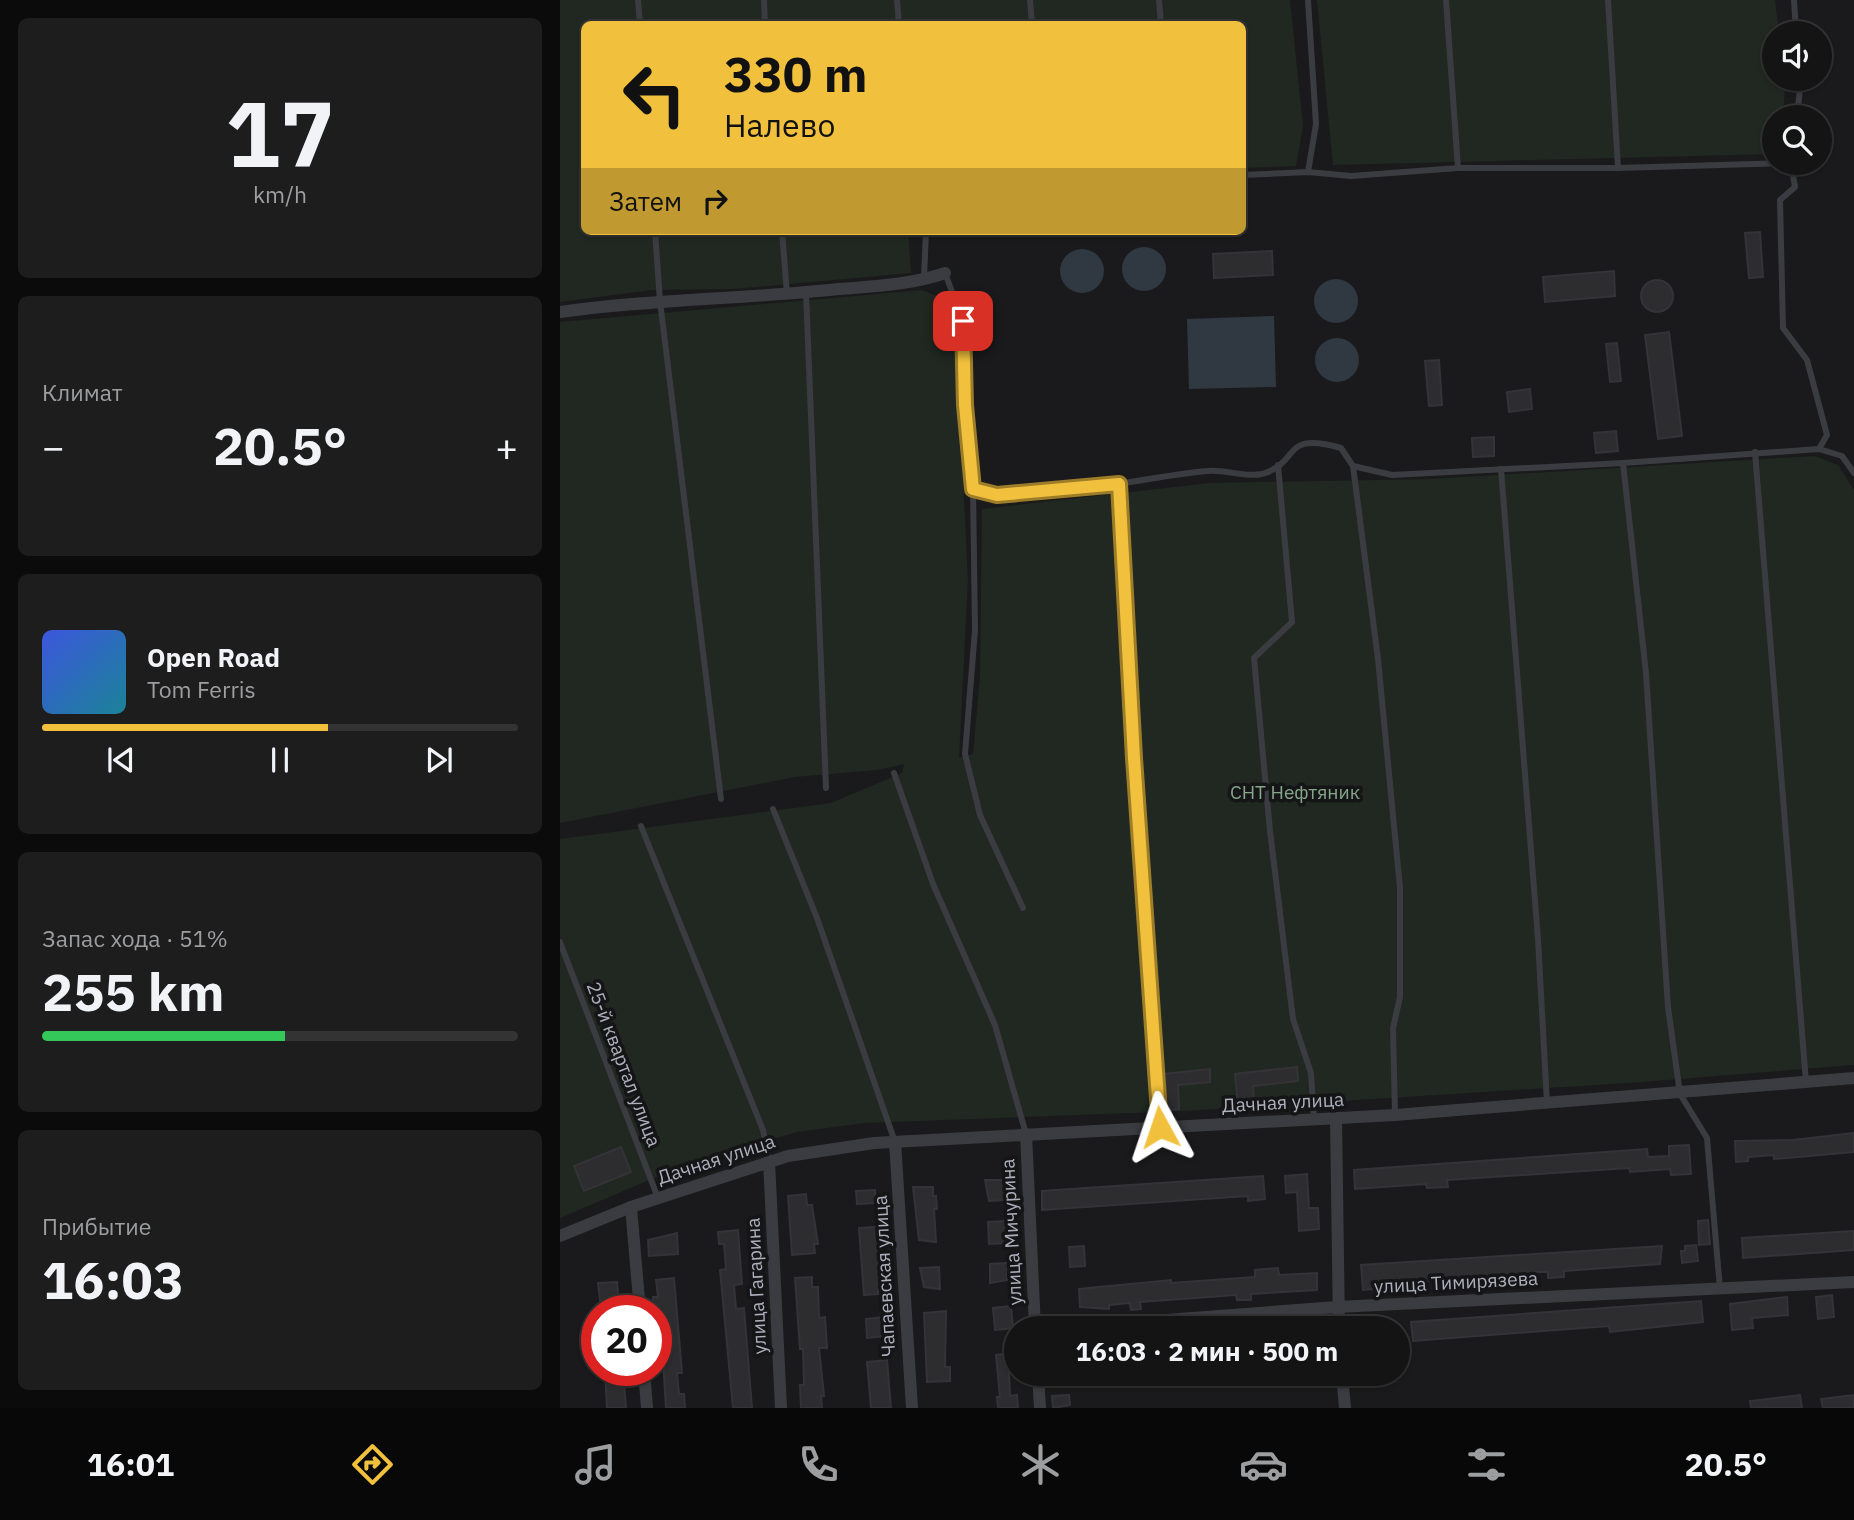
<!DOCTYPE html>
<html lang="ru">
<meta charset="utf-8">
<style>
body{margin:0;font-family:"IBM Plex Sans",sans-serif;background:#1d1d1e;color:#f1f3f6;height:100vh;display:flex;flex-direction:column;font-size:26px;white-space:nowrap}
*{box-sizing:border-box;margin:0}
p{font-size:23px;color:#9d9ea0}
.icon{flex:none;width:38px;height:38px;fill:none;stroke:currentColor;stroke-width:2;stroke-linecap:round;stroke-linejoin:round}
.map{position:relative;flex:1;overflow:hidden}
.details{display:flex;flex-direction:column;gap:18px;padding:18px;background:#0b0b0c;width:560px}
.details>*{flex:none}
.banner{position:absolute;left:21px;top:21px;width:665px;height:214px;border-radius:10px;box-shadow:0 2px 5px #0004,0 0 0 2px #333334;background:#f1c13d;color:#111;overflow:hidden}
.fabs{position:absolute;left:1202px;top:21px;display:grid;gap:14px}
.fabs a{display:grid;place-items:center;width:70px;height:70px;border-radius:50%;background:#141415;box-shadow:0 2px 5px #0004,0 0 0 2px #333334;font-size:35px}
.speed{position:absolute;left:21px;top:1295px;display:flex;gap:14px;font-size:35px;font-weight:700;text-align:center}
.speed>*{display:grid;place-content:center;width:91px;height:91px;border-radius:50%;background:#141415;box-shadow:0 2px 5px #0004,0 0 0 2px #333334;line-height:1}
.speed .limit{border:10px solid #d22;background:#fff;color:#111}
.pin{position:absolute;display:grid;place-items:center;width:60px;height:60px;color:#fff;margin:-30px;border-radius:14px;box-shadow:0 4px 10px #0006}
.me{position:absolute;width:77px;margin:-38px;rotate:355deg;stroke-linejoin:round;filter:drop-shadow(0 0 5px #0008)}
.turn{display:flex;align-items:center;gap:24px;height:147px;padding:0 28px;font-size:32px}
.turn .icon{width:91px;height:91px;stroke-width:2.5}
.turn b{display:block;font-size:49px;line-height:60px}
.then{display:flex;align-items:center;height:66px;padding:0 28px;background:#0003;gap:14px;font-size:26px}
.big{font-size:52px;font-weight:700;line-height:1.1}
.details .widget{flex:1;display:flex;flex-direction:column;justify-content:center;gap:10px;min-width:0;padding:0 24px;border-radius:10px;background:#1d1d1e}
.details .dial{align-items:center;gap:0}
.dial b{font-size:91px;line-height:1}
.song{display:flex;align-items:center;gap:21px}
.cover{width:84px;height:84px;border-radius:10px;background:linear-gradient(135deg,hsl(230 70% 55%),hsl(190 70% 35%))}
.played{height:7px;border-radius:4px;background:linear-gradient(90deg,#f1c13d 60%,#333334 60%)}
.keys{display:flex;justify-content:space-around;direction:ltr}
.heat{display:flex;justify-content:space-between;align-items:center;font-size:38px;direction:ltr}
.charge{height:10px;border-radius:5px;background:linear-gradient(90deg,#34c759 51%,#333334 0)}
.trip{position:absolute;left:444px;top:1316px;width:406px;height:70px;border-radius:35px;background:#141415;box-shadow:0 2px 5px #0004,0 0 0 2px #333334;font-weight:700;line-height:70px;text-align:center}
.tab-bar{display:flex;height:112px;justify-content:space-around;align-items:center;background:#080808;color:#9d9ea0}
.tab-bar .icon{width:49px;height:49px}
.tab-bar .current{color:#f1c13d}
.tab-bar b{font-size:32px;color:#f1f3f6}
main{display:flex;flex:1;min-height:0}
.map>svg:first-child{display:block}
.green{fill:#202821}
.water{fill:#303841}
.building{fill:#2d2d30;stroke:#343438;stroke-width:2}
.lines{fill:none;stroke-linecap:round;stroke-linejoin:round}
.lane{stroke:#3b3c41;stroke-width:6}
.street{stroke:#3b3c41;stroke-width:12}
.route-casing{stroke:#9d7d28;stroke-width:18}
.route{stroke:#f1c13d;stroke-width:12}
.labels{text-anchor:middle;stroke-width:7;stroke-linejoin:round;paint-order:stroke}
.park-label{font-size:19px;fill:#84a689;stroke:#151517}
.street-label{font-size:19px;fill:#adb0bc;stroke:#151517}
</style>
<main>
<section class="details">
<div class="widget dial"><b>17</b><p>km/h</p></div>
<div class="widget"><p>Климат</p>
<div class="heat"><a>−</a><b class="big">20.5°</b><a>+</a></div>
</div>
<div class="widget">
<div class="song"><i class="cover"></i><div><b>Open Road</b><p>Tom Ferris</p></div></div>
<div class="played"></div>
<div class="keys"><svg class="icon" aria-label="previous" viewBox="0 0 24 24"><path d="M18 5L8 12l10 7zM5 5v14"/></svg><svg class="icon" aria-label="pause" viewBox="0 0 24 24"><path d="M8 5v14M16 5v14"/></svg><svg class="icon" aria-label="next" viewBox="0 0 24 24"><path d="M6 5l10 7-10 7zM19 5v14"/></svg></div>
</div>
<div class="widget"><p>Запас хода · 51%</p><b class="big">255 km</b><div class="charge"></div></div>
<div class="widget"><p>Прибытие</p><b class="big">16:03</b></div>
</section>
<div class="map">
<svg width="1294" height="1408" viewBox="0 0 1294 1408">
<rect width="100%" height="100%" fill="#1a1a1c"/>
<g class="green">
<polygon points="0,0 730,0 743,126 736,166 683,168 682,24 24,24 24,231 348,231 351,273 173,289 91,290 0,302"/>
<polygon points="757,0 1215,0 1219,33 1214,33 1214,79 1224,79 1225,83 1223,117 1214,117 1214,154 773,165"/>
<polygon points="362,290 381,298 395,319 408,579 399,758 413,754 420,676 422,509 650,483 870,479 1255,456 1278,465 1294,490 1294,1065 1082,1082 624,1111 305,1123 237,1132 192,1145 115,1169 0,1218 0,839 271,803 342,773 344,764 317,770 235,777 0,823 0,322"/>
</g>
<g class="water">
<circle cx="584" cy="269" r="22"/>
<circle cx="522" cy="271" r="22"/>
<circle cx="776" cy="301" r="22"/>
<polygon points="714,316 716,387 629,389 627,319"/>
<circle cx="777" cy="360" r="22"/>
</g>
<g class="building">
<polygon points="1200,232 1203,277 1189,278 1185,233"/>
<polygon points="712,251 713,275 654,278 653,254"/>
<polygon points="1054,271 1055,296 985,302 983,277"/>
<circle cx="1097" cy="296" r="16"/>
<polygon points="1109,332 1122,436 1098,439 1085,335"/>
<polygon points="1057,343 1061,381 1050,382 1046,344"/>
<polygon points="879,360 882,405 869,406 865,361"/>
<polygon points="970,389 972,409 949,412 947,392"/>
<polygon points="1056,431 1058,451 1036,453 1034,433"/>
<polygon points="934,437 934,456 913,457 912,438"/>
<polygon points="737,1067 738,1081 693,1086 694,1103 678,1105 675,1074"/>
<polygon points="650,1069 650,1082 618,1085 619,1109 605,1110 604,1074"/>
<polygon points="1294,1133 1294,1152 1214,1159 1214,1155 1188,1157 1188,1161 1176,1162 1175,1141 1233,1140"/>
<polygon points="1129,1145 1131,1174 1111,1175 1110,1169 1070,1172 1069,1168 887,1180 888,1187 867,1188 866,1184 795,1189 794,1170 1087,1149 1088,1157 1109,1156 1109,1146"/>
<polygon points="61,1147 71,1172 24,1191 14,1166"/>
<polygon points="747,1174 749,1208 758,1208 759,1229 739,1231 737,1192 726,1193 725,1176"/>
<polygon points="703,1176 705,1199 688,1201 688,1196 482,1210 482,1191"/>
<polygon points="425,1180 445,1180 445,1200 429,1201"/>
<polygon points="353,1187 373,1187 373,1196 376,1196 377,1209 374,1209 376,1242 359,1240"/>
<polygon points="315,1190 315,1203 297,1204 296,1191"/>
<polygon points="246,1194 247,1205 252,1205 258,1244 254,1244 255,1253 232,1255 228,1196"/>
<polygon points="1148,1220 1150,1244 1139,1245 1138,1221"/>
<polygon points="446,1221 448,1243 429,1244 428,1222"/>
<polygon points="316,1227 322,1289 318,1289 318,1294 304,1295 299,1228"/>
<polygon points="178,1230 182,1284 174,1285 176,1309 184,1308 192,1408 173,1408 162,1291 160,1270 166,1269 164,1244 159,1244 158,1232"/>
<polygon points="1294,1231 1294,1250 1183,1258 1182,1238"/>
<polygon points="117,1233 118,1254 89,1256 88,1240"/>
<polygon points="1136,1245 1138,1261 1122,1263 1121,1251 1125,1251 1125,1246"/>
<polygon points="524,1246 525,1266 510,1267 509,1247"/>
<polygon points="1102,1246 1100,1264 1004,1271 1004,1277 988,1278 988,1272 973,1272 824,1285 825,1288 803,1290 801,1265"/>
<polygon points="447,1263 447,1280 430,1283 430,1264"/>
<polygon points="379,1267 380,1289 364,1287 360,1268"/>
<polygon points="718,1268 719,1275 757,1273 757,1290 691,1294 691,1300 677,1300 676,1295 580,1302 581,1309 571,1310 570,1303 549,1305 549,1309 520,1307 519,1289 611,1280 611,1283 695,1277 695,1270"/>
<polygon points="252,1277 252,1287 258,1287 259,1318 265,1317 267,1348 259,1348 264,1396 261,1396 262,1408 241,1408 240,1385 244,1385 243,1349 240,1349 235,1278"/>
<polygon points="114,1278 122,1373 117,1373 119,1394 124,1394 125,1408 106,1408 100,1312 94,1311 93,1297 98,1297 96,1280"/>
<polygon points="57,1282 59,1307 41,1308 38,1283"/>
<polygon points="1272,1295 1274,1317 1258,1319 1256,1297"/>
<polygon points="1227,1297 1228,1315 1192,1318 1193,1328 1172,1330 1170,1304"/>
<polygon points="1141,1301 1143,1322 1050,1332 1049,1326 853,1341 851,1322"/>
<polygon points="451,1306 453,1328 435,1330 433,1308"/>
<polygon points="386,1311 385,1367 390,1367 390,1381 367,1382 364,1313"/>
<polygon points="324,1317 326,1336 307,1338 306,1319"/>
<polygon points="454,1353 455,1371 449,1372 450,1396 457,1395 458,1408 438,1408 437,1397 440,1397 436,1355"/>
<polygon points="327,1360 331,1408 311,1408 307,1362"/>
<polygon points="45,1370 63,1370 66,1408 47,1408"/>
<polygon points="509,1395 510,1405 493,1408 492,1396"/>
<polygon points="1240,1395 1242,1408 1191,1408 1190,1401"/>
<polygon points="1294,1395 1294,1408 1263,1408 1261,1399"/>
</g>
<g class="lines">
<g class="lane">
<polyline points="78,0 80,24"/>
<polyline points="204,0 205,24"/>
<polyline points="337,0 339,24"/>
<polyline points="470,0 472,24"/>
<polyline points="599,0 601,24"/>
<polyline points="748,0 756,124 748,172"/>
<polyline points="886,0 898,168"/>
<polyline points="1048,0 1058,168"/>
<polyline points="1234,0 1236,33"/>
<polyline points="1237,117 1241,79"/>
<polyline points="1231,163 1235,187 1220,200 1223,328 1247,360 1267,435 1259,449"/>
<polyline points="682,175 748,172 791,176 898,168 1058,168 1231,163"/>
<polyline points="95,231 100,301 161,799"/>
<polyline points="222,231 227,294"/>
<polyline points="385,273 403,321 405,405 413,489 415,630 405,754 420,815 463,908"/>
<polyline points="364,278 366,231"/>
<polyline points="246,293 266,788"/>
<polyline points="1195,452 1246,1082"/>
<polyline points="1063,463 1086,673 1108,1007 1120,1094 1147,1138 1160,1289"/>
<polyline points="718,465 732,622 694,658 710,831 733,1019 751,1073 754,1119"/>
<polyline points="793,466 818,659 840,888 840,997 833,1028 835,1115"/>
<polyline points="941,469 978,939 987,1103"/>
<polyline points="560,484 574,758 600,1127"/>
<path d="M 413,489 C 484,505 576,477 648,471 C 665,469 686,478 702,474 C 742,462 720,431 781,448 L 793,466 L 832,475 L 1063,463 L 1259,449 L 1282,456 L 1294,473"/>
<polyline points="334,773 373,884 435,1025 466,1134"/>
<polyline points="213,809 257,918 335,1142"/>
<polyline points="81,826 203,1130 209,1161"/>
<polyline points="0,942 98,1198"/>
</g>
<g class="street">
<path d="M 0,312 C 93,299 186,299 279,289 C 314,286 351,285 385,273"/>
<polyline points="776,1118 779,1328"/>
<polyline points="466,1134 475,1328"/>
<polyline points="335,1142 352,1408"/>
<polyline points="209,1161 221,1408"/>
<polyline points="71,1207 80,1311"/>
<polyline points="0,1236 71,1207 228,1156 314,1143 835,1115 1294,1078"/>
<polyline points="501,1328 777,1307 1294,1282"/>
<polyline points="84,1370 87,1408"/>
<polyline points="478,1374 480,1408"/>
<polyline points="782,1374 785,1408"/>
</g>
</g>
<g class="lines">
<g class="route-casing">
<polyline id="route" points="403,321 405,405 413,489 437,495 559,484 574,758 600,1127"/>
</g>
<use href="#route" class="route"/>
</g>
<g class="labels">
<g class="park-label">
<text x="735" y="799">СНТ Нефтяник</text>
</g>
<g class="street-label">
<text transform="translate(64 1064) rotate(69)" y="7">25-й квартал улица</text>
<text transform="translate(723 1102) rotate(-3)" y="7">Дачная улица</text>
<text transform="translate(156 1159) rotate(-18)" y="7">Дачная улица</text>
<text transform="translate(451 1232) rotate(-93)" y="7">улица Мичурина</text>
<text transform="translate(324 1276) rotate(-93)" y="7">Чапаевская улица</text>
<text transform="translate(896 1282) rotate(-3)" y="7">улица Тимирязева</text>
<text transform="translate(196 1286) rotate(-93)" y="7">улица Гагарина</text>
</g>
</g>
</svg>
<div class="fabs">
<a><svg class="icon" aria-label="sound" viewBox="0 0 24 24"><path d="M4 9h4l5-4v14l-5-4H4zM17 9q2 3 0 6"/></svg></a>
<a><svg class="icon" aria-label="search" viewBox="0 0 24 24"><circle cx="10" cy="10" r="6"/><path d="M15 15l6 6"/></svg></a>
</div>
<div class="speed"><div class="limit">20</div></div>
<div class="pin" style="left:403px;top:321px;background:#d93025"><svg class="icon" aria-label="arrive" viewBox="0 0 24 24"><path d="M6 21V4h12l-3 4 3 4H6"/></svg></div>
<svg class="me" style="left:600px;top:1127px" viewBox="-20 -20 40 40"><path d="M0-17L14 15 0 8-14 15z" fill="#f1c13d" stroke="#fff" stroke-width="4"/></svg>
<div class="trip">16:03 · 2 мин · 500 m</div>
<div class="banner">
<div class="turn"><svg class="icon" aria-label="left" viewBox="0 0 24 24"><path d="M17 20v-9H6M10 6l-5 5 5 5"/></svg><div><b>330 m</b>Налево</div></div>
<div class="then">Затем<svg class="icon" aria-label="right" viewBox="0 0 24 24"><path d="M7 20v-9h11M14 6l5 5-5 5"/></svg></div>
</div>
</div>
</main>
<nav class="tab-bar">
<b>16:01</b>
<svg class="icon current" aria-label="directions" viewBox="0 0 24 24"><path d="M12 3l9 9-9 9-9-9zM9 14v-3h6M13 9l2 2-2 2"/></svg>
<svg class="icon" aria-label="music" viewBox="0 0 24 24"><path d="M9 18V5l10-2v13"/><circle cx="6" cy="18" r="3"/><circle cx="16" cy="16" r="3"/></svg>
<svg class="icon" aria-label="phone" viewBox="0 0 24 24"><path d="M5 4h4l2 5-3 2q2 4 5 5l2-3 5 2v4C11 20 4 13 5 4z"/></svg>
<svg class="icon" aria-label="climate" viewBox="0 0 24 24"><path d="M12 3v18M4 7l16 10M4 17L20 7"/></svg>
<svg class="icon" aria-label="car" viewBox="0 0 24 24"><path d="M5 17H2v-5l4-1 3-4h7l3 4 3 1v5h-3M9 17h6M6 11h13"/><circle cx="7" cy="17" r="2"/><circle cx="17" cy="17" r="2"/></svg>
<svg class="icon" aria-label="filters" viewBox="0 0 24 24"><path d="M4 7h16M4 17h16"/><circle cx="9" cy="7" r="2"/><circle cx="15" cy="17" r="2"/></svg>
<b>20.5°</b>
</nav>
